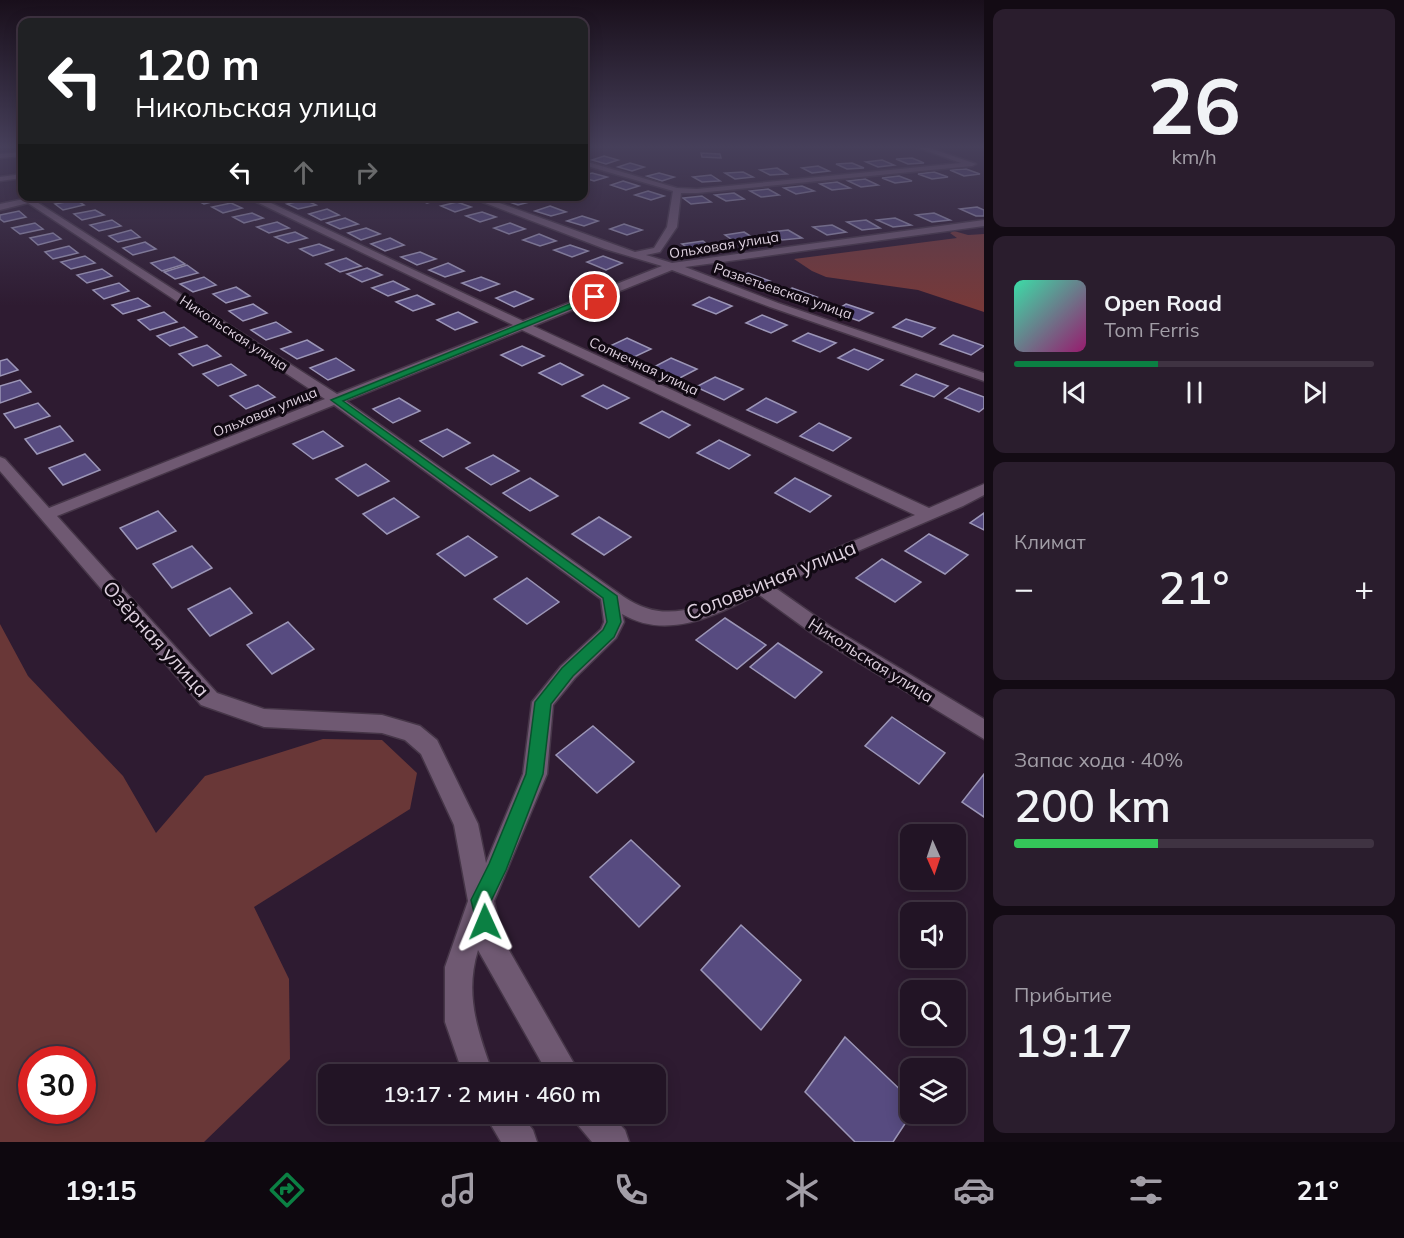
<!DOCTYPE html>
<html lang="ru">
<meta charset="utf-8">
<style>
body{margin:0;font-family:Mulish,sans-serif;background:#2a1d2d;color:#f1f3f6;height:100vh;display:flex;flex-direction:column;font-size:22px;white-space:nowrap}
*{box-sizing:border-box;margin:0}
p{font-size:20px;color:#a29ea7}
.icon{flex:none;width:33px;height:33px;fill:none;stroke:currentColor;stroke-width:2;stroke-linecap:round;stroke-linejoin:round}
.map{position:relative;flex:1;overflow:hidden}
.drawer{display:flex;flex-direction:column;gap:9px;padding:9px;background:#130b14;width:420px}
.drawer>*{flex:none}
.banner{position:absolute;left:18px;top:18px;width:570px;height:183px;border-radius:12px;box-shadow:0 3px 15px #0003,0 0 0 2px #3f3342;background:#202124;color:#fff;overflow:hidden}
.needle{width:39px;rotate:177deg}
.fabs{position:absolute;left:900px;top:824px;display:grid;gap:12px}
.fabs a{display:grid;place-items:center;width:66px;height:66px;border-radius:12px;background:#221425;box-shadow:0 3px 15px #0003,0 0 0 2px #3f3342;font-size:30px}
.speed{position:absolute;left:18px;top:1046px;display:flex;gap:12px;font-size:30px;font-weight:700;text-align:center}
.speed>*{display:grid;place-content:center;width:78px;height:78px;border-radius:50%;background:#221425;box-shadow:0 3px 15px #0003,0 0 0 2px #3f3342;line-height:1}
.speed .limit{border:9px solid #d22;background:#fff;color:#111}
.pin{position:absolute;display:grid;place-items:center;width:51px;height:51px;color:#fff;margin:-26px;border:3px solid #fff;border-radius:50%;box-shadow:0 2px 6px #0007}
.me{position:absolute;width:66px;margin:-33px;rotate:359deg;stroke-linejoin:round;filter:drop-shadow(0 0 4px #0008)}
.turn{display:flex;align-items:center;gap:21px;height:126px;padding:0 18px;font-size:27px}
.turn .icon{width:78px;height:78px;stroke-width:2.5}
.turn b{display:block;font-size:42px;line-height:51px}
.lanes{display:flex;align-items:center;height:57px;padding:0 18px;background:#0003;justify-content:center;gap:30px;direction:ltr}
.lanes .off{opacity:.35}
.big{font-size:45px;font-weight:600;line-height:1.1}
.drawer .tile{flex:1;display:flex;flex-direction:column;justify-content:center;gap:9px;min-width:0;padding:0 21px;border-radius:12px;background:#2a1d2d}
.drawer .dial{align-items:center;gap:0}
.dial b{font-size:78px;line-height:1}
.song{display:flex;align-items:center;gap:18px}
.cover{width:72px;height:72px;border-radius:9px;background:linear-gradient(135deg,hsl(160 70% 55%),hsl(320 70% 35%))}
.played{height:6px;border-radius:3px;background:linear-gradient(90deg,#0b8043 40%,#3f3342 40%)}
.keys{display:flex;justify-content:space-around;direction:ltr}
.heat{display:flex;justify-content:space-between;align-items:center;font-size:33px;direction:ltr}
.charge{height:9px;border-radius:4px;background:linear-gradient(90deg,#34c759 40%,#3f3342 0)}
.trip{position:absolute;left:318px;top:1064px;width:348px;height:60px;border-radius:12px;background:#221425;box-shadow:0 3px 15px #0003,0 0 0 2px #3f3342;font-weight:600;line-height:60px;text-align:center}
.tabs{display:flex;height:96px;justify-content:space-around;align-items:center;background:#0e080f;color:#a29ea7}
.tabs .icon{width:42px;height:42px}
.tabs .on{color:#0b8043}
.tabs b{font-size:27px;color:#f1f3f6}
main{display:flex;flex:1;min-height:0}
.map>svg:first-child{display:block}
.green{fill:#693737;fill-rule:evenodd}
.forest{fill:#773939}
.building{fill:#574b80;stroke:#9c96b7;stroke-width:1.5}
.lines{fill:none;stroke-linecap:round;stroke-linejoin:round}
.minor-casing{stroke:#463648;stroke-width:3}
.tertiary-casing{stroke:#463648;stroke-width:3}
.minor{fill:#6f5972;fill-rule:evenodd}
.tertiary{fill:#6f5972;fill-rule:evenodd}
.route{fill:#0b8043;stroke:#07532c;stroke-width:1.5}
.labels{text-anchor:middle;stroke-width:6;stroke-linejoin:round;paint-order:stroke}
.far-street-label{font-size:14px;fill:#ded1df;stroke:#110913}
.street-label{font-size:16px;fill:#ded1df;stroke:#110913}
.near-street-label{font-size:20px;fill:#ded1df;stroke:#110913}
</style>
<main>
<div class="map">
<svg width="984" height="1142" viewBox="0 0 984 1142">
<rect width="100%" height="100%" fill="#2e1b31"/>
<path class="green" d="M 0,624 L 28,676 L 123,776 L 156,833 L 205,776 L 323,739 L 382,740 L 417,773 L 410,809 L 254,907 L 289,979 L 290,1059 L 204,1142 L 0,1142 ZM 32,1059 L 82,1059 L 82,1110 L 32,1110 Z"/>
<polygon class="forest" points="954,231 968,235 984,234 984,312 918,290 826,277 812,271 794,259 957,238 950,233"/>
<g class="building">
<polygon points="701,153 720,154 721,158 702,157"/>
<polygon points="604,156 618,160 606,164 592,160"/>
<polygon points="912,158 924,163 908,164 896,159"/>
<polygon points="882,160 894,165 878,167 866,162"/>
<polygon points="630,163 644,167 632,171 618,167"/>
<polygon points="852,163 864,168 847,169 836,164"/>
<polygon points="818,166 829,171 812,173 802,168"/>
<polygon points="777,168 787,174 770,175 760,170"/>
<polygon points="966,169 980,174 964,176 950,170"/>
<polygon points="743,172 753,177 735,179 725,173"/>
<polygon points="934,172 948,177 932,179 918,174"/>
<polygon points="592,173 607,177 594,181 584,178 584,175"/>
<polygon points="659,173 674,177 662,181 647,176"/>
<polygon points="711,175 720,181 702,182 693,177"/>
<polygon points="899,176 912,181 895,183 882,178"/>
<polygon points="865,179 878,185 861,187 848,181"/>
<polygon points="623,181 639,186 626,190 611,185"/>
<polygon points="837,182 850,188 832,190 820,184"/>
<polygon points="802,186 814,191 796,194 784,188"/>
<polygon points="768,189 779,195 761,197 750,191"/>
<polygon points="648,191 664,196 651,200 635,195"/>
<polygon points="734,193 744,199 726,201 715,195"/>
<polygon points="204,196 217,196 223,199 204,204 194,199"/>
<polygon points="419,196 437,196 443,199 427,203 414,198"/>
<polygon points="516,196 520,196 533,201 518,205 504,200"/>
<polygon points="702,196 711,202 691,204 683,198"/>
<polygon points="76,200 84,205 63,210 55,204"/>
<polygon points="305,200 316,205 298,209 287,204"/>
<polygon points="457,202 471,207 455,212 441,206"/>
<polygon points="231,203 242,208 223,213 212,207"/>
<polygon points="550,206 566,212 551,216 535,211"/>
<polygon points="977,207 984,210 984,216 976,216 960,209"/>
<polygon points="327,209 339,215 321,220 309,214"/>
<polygon points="95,210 104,215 82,220 74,214"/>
<polygon points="19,211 26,217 4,222 0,219 0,215"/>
<polygon points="482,212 496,217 480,222 466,216"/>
<polygon points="252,213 263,218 244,223 233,217"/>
<polygon points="934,213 950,220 932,222 916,215"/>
<polygon points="582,216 598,221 584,226 567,221"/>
<polygon points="345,218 358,224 340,229 327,223"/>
<polygon points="895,218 911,225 893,227 877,220"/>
<polygon points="112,220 121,226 99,231 90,225"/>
<polygon points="866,220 880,228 862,230 847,222"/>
<polygon points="277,222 289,228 269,233 257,227"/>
<polygon points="35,223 43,229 20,234 12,228"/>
<polygon points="510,223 525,229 509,234 494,228"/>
<polygon points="624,224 642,230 627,235 610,229"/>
<polygon points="832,225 846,232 827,235 813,227"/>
<polygon points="366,228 380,234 361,240 348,233"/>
<polygon points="131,230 140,237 118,242 109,236"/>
<polygon points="788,230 802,238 782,240 769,232"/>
<polygon points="295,232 307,238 288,243 275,237"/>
<polygon points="744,232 757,240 737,243 725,235"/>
<polygon points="53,233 61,239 38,245 30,238"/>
<polygon points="539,234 556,241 540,246 523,240"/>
<polygon points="390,238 404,245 385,251 371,244"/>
<polygon points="703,241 715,250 694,252 682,244"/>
<polygon points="145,242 156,249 133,255 123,248"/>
<polygon points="319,244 333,250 313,256 300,249"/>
<polygon points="570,245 588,251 572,257 554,250"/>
<polygon points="69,246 78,253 53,259 45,252"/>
<polygon points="420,252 436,259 417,265 401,257"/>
<polygon points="85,256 95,263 71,269 61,262"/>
<polygon points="603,256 622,263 606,270 587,262"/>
<polygon points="174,257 185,264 162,271 151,263"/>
<polygon points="346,258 361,266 340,272 326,264"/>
<polygon points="448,263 464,271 445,277 429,270"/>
<polygon points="187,265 198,273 175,279 164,272"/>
<polygon points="367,268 382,275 362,282 347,274"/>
<polygon points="102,269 112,276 87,283 77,275"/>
<polygon points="748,273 770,281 756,288 733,280"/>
<polygon points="204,277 216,285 193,292 180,284"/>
<polygon points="481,277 499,284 480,291 462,283"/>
<polygon points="393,281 409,289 388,296 372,288"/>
<polygon points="119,283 129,291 104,299 93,290"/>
<polygon points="236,287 250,296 226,303 213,294"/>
<polygon points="792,288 817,297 802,304 778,295"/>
<polygon points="515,291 533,299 514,307 496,298"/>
<polygon points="417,295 434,304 413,311 396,302"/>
<polygon points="709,297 732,306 716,314 693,305"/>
<polygon points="138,298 150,306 123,314 112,305"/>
<polygon points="253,304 267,313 243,321 229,311"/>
<polygon points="846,304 873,313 859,321 833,312"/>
<polygon points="164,312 177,322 150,330 138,320"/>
<polygon points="458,312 477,322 455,330 437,320"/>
<polygon points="762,315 787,325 771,333 746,323"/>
<polygon points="906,319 935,328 922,337 893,327"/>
<polygon points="276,322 291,332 266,340 251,330"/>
<polygon points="184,327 197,337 170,346 157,336"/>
<polygon points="808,333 836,343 820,352 793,341"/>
<polygon points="953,335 984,346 971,355 940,344"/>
<polygon points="627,338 651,349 632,358 608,347"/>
<polygon points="307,340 323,350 297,359 281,349"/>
<polygon points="207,345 221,356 193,366 179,354"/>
<polygon points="522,346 544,356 522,366 501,355"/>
<polygon points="854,349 883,360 868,370 838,358"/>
<polygon points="336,358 354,370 328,380 310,368"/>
<polygon points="671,358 697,369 678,379 652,368"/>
<polygon points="7,359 18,370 0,376 0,361"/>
<polygon points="560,363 583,375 562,385 539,373"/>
<polygon points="231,364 246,375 218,386 203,374"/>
<polygon points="916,374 948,386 934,397 901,385"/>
<polygon points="715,377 743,389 724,400 696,387"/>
<polygon points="20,380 31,392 0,403 0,386"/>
<polygon points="258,385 275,397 246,409 230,396"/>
<polygon points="603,385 629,398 607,409 582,396"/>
<polygon points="959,388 984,397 984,408 979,412 945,398"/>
<polygon points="399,398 420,411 393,423 373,409"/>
<polygon points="766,398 796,412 777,423 747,410"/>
<polygon points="38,403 50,416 15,428 4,414"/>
<polygon points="662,411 690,425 669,438 640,423"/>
<polygon points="819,423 851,438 833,451 800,436"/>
<polygon points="60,426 73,441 37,454 25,439"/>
<polygon points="447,429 470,443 443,457 420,441"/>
<polygon points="323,431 343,446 313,459 293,444"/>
<polygon points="719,440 750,455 729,469 697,453"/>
<polygon points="85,454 100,470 63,485 49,468"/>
<polygon points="493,455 519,471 491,485 466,468"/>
<polygon points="366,464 389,481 358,496 336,479"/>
<polygon points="530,478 558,496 530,511 503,493"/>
<polygon points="795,478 831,496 810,512 775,493"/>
<polygon points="394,498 419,517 387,534 363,514"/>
<polygon points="158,511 176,531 137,549 120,528"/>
<polygon points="984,513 984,530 970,523"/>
<polygon points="599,517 631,537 604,555 572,534"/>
<polygon points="929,534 968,555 945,574 905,551"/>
<polygon points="468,536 497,557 465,576 437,554"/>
<polygon points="192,546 212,568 172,588 153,564"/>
<polygon points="882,559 921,582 895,602 856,578"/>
<polygon points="527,578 559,602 527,624 494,599"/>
<polygon points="230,588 252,613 210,636 188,609"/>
<polygon points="725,618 766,645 737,669 696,640"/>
<polygon points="288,622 314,649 272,674 247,645"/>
<polygon points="778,643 822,672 795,698 750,667"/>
<polygon points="892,717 945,753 919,784 865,746"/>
<polygon points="593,726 634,762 597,793 556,755"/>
<polygon points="984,774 984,817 962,802"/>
<polygon points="631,840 680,886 639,927 590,877"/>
<polygon points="741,925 801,980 761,1030 701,970"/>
<polygon points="845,1037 910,1099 912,1113 893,1142 855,1142 805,1092"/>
</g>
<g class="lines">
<g class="minor-casing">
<g id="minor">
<path d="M 913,146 L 924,146 L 976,164 L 972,166 L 697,193 L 681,193 L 677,227 L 660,252 L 646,255 L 672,263 L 984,220 L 984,226 L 685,267 L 778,303 L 984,373 L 984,381 L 770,307 L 672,270 L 533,326 L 929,508 L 984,484 L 984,495 L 963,506 L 774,587 L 831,627 L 984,719 L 984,739 L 817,637 L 758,594 C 716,615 668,641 622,614 L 624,622 L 616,638 L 575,678 L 553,705 L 547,774 L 494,901 L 502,938 L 580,1074 L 548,1074 L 478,950 C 464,995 478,1032 493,1074 L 463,1074 L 445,1022 L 445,967 L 468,901 L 454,825 L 421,754 L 405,740 L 382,733 L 264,727 L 201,705 L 0,471 L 0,457 L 5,459 L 49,508 L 325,399 L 25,201 L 32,199 L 337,394 L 513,325 L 244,196 L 256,196 L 523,321 L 662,266 L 605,249 L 467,196 L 480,196 L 635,252 L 654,248 L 667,227 L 673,191 L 584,165 L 584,161 L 677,188 L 697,189 L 961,163 ZM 522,330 L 915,515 L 700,606 C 672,615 649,614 624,597 L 346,401 ZM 334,405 L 601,599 L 604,622 L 601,629 L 561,666 L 532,702 L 523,774 L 486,863 L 478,824 L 437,740 L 420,726 L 382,715 L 264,709 L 217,693 L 57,516 Z"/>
<polygon points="22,152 22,156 0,158 0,154"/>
<polygon points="22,174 22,178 0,181 0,177"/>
<polygon points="484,1113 520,1113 533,1130 537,1142 501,1142"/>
<polygon points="572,1113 609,1113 625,1130 629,1142 592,1142 577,1124"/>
</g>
</g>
<g class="tertiary-casing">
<polygon id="tertiary" points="38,196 56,196 0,210 0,204"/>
</g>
<use href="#minor" class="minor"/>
<use href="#tertiary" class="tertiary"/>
</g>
<linearGradient id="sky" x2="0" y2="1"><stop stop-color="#190f1b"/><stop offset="0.48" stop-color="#463f5a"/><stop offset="1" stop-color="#463f5a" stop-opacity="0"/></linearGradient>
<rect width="984" height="306" fill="url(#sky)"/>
<polygon class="route" points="592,295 599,297 343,401 617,596 621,622 614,637 573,676 551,704 543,774 506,870 491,901 495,922 492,929 485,932 478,929 471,900 489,864 526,774 535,702 562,668 603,630 607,622 603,598 331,400"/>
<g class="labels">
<g class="far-street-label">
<text transform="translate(724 245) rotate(-9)" y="5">Ольховая улица</text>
<text transform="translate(783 291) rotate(19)" y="5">Разветьевская улица</text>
<text transform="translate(234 333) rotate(33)" y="5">Никольская улица</text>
<text transform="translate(644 366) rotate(25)" y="5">Солнечная улица</text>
<text transform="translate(265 412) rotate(-22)" y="5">Ольховая улица</text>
</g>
<g class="street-label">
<text transform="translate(871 660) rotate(32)" y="6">Никольская улица</text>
</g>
<g class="near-street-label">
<text transform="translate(771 580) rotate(-22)" y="7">Соловьиная улица</text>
<text transform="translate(156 639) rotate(48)" y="7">Озёрная улица</text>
</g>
</g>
</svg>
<div class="fabs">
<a><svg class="needle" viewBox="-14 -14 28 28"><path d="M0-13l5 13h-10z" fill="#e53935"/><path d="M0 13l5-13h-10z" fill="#a29ea7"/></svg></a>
<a><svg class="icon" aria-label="sound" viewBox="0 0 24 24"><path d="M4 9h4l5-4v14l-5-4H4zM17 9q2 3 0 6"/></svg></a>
<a><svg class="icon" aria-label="search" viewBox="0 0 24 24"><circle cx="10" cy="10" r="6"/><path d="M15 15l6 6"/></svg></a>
<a><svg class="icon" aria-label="layers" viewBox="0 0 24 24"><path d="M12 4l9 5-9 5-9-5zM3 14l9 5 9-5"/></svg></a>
</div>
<div class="speed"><div class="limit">30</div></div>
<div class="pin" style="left:595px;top:297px;background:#d93025"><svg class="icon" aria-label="arrive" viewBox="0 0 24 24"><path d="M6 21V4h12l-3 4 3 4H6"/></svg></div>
<svg class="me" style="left:485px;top:922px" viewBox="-20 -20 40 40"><path d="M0-17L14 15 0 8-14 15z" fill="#0b8043" stroke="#fff" stroke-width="4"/></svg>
<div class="trip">19:17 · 2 мин · 460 m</div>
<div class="banner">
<div class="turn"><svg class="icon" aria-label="left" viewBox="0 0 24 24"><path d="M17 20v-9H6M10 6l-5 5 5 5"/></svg><div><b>120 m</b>Никольская улица</div></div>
<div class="lanes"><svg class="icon" aria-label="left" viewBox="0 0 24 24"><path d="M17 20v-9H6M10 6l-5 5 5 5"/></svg><svg class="icon off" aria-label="ahead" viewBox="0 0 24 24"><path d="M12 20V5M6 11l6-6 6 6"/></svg><svg class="icon off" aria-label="right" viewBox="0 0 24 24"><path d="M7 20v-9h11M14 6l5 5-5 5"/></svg></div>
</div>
</div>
<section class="drawer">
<div class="tile dial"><b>26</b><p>km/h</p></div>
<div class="tile">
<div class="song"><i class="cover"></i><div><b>Open Road</b><p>Tom Ferris</p></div></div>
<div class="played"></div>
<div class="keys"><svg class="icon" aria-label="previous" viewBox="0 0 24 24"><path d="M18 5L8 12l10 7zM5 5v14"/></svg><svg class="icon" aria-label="pause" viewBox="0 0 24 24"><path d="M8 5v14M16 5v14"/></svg><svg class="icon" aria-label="next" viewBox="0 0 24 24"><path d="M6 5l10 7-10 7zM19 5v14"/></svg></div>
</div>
<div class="tile"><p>Климат</p>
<div class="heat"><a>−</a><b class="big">21°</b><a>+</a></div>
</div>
<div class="tile"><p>Запас хода · 40%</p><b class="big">200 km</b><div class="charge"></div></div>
<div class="tile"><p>Прибытие</p><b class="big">19:17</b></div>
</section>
</main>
<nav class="tabs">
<b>19:15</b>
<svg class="icon on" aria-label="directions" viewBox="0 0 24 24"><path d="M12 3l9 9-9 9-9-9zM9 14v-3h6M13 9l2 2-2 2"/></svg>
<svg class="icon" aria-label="music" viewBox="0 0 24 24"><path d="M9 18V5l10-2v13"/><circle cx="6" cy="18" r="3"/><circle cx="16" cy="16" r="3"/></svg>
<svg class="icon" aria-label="phone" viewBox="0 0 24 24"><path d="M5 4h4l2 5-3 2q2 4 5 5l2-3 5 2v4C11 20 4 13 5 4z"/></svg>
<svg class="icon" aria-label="climate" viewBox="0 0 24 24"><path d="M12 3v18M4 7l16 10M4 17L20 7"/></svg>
<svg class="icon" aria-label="car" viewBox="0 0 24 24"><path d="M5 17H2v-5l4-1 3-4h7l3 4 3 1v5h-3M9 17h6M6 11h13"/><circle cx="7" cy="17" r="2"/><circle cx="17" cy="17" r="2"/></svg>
<svg class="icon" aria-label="filters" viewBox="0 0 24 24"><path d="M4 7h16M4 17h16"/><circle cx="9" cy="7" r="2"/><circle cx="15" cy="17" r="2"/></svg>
<b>21°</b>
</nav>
